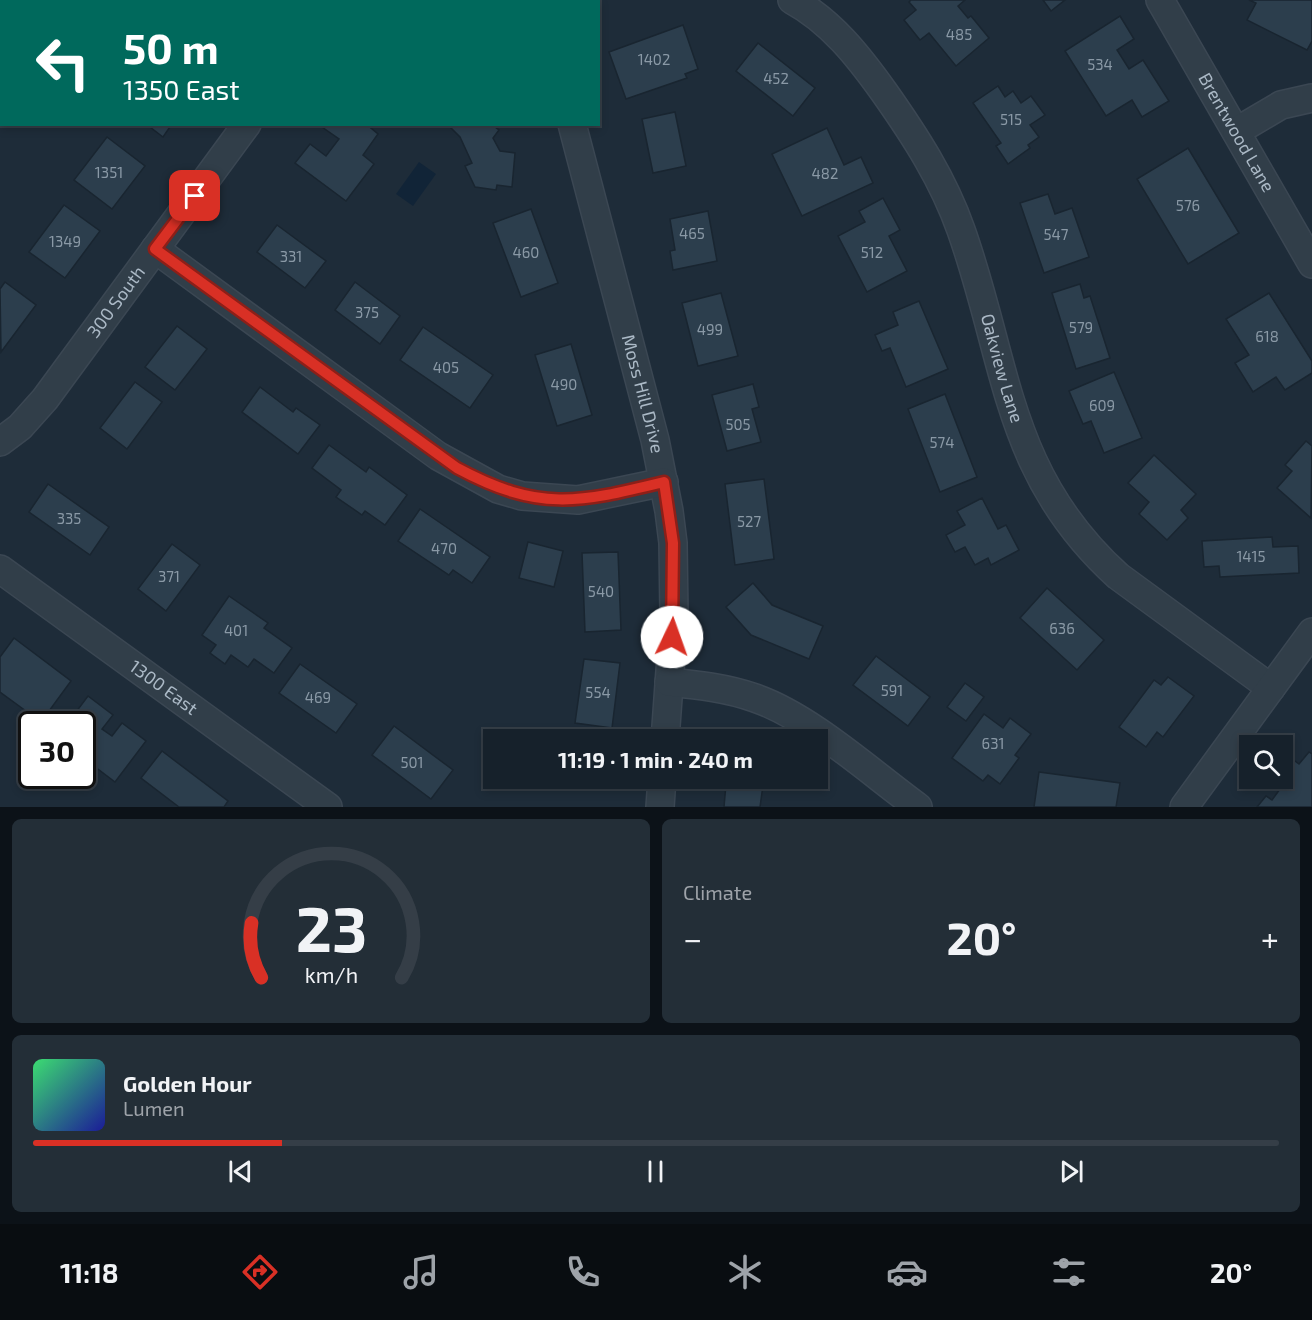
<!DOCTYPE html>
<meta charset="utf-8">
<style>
body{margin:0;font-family:"Exo 2",sans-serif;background:#232e37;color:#f1f3f6;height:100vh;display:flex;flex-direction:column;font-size:22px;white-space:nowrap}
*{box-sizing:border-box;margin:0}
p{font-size:20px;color:#9ea3a9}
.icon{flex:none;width:33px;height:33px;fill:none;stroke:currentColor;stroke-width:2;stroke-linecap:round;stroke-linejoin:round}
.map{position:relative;height:807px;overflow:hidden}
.side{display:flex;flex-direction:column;gap:12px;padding:12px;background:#0c1218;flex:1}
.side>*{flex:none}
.guide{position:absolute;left:0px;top:0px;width:600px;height:126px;box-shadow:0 3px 9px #0003,0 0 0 2px #353e47;background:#00695c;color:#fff;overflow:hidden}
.buttons{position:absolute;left:1239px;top:735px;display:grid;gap:12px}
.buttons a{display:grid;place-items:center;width:54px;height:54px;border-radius:0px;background:#16212b;box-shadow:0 3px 9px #0003,0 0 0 2px #353e47;font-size:30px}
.speed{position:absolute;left:18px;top:711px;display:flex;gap:12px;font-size:30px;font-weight:700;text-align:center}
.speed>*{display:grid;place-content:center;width:78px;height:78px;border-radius:50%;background:#16212b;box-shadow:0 3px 9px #0003,0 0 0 2px #353e47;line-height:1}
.speed .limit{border:3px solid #111;border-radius:9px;background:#fff;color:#111}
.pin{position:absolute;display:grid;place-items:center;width:51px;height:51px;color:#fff;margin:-26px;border-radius:12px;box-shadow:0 3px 9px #0006}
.me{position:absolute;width:66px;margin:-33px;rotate:3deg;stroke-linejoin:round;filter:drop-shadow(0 0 4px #0008)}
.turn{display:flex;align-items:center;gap:21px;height:126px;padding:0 24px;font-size:27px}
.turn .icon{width:78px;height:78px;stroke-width:2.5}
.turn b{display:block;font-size:42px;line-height:51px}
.big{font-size:45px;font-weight:700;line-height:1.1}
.side .tile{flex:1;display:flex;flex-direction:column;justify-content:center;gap:9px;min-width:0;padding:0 21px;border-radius:9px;background:#232e37}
.side .dial{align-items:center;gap:0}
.dial svg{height:156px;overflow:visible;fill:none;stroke:#353e47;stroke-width:7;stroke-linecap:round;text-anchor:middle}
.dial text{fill:#f1f3f6;stroke:none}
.song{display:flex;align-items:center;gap:18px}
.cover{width:72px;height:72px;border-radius:9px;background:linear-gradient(135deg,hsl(140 70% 55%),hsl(240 70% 35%))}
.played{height:6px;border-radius:3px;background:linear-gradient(90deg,#d93025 20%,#353e47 20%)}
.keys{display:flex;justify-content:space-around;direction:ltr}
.heat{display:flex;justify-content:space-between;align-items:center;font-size:33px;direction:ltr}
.side .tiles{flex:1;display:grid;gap:12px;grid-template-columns:1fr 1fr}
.tile:last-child{grid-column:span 2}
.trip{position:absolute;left:483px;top:729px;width:345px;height:60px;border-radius:0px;background:#16212b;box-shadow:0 3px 9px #0003,0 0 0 2px #353e47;font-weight:700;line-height:60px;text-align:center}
.tab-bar{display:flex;height:96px;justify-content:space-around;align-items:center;background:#090d11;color:#9ea3a9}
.tab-bar .icon{width:42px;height:42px}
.tab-bar .active{color:#d93025}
.tab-bar b{font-size:27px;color:#f1f3f6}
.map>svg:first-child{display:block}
.water{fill:#112437}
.building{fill:#2c3e4d;stroke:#192530;stroke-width:1.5}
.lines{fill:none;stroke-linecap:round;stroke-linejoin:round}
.street-casing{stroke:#3b4753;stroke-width:30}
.street{stroke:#313e49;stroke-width:27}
.route-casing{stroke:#8d1f18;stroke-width:15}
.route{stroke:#d93025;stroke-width:10}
.labels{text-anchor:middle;stroke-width:6;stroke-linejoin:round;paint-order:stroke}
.number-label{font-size:15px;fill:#8a99a6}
.street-label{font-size:18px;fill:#abb9c6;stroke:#17232d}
</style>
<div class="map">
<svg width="1312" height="807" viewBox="0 0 1312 807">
<rect width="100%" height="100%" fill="#1e2c39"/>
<polygon class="water" points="419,162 436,174 413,206 396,194"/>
<g class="building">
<polygon points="911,0 965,0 958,6 968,18 971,16 989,38 956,66 929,33 920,40 904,20 916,10 909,2"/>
<polygon points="1043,0 1065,0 1051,11"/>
<polygon points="1249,0 1312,0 1312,41 1307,50 1247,20 1256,3"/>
<polygon points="1120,16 1134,39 1117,50 1129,69 1143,60 1169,101 1142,117 1132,100 1106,116 1065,51"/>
<polygon points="683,25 698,69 685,74 687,78 626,99 609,52"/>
<polygon points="758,43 815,88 793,116 736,71"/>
<polygon points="998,86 1005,97 1013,91 1021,103 1031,96 1045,115 1030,125 1039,137 1028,145 1030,148 1008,164 996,146 1001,143 973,103"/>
<polygon points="675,112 686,166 653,173 642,119"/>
<polygon points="146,124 172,124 163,137"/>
<polygon points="324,124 366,124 378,134 363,155 374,164 346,201 295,163 310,144 326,156 339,139 322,127"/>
<polygon points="447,124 491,124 499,130 493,138 500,151 515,153 512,187 497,185 496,190 475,187 465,166 472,163 460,137"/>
<polygon points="827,128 844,165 861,157 873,183 802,216 772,154"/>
<polygon points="107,137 145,166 112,209 74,180"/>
<polygon points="1188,148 1239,233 1188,264 1137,179"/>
<polygon points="1048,194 1055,214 1072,208 1089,257 1044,273 1020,203"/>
<polygon points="883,198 900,230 889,236 907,271 867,292 838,236 865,222 859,211"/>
<polygon points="64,205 100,231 65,278 29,252"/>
<polygon points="531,209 558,283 521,297 493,223"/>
<polygon points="708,211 717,261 673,270 670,251 675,250 670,219"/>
<polygon points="277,225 326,261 305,288 257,252"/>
<polygon points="5,282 36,305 1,352 0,289"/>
<polygon points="355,282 400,316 380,344 335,310"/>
<polygon points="1080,284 1084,298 1090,296 1110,358 1076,369 1052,293"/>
<polygon points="721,293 738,356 698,366 682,303"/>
<polygon points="1269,293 1312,361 1312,373 1285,390 1276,377 1253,392 1235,363 1249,355 1226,319"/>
<polygon points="919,301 948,369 906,387 890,348 882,351 875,335 898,325 893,312"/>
<polygon points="177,326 207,349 175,390 145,367"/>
<polygon points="423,327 493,375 470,408 400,360"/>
<polygon points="571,344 592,415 557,426 535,355"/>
<polygon points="1114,372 1142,438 1104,453 1091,421 1083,424 1069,391"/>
<polygon points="135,382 162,402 127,449 100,428"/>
<polygon points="753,384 759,407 752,409 761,442 727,451 712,395"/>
<polygon points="260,387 293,412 296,408 320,425 298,454 242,412"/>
<polygon points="945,394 977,477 940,492 908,409"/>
<polygon points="1306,441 1312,446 1311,518 1277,488 1292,471 1285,465"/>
<polygon points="329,445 366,472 369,467 407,495 385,525 365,511 362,515 336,497 341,490 312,468"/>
<polygon points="1154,455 1196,494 1181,510 1188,518 1167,540 1139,514 1149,502 1128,483"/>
<polygon points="764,479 774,559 735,565 725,484"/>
<polygon points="48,484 109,527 90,555 29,512"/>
<polygon points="982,498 998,529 1006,525 1019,550 991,565 988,558 975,565 965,547 955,552 946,535 965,525 957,511"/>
<polygon points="420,509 490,557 472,583 453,570 449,575 398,541"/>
<polygon points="1272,537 1273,547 1298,546 1299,573 1220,577 1219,566 1204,567 1202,541"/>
<polygon points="528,542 563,551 554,587 519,578"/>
<polygon points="172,544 200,565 166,611 138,589"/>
<polygon points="618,552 621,630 585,632 582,553"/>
<polygon points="753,583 772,605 823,626 809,659 751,635 726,607"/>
<polygon points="1047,588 1104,640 1077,670 1020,618"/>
<polygon points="229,596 268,623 264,628 292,648 274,673 254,659 248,667 231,655 225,664 210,653 216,645 202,635"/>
<polygon points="14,638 71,681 41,722 0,692 0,657"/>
<polygon points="876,656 930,697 908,726 853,685"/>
<polygon points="584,659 620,663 612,728 575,723"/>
<polygon points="300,664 357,704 336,733 279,693"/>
<polygon points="1168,677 1194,696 1163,737 1157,732 1146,747 1119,727 1154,680 1161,685"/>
<polygon points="965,683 984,697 966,721 947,707"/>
<polygon points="88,696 113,715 102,729 112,736 122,723 146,741 115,782 82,757 82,734 85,731 82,724 76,724 70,720"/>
<polygon points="984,714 1003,728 1010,718 1031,734 1015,755 1019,758 1000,784 988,775 983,781 952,758"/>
<polygon points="394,726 453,770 431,799 372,755"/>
<polygon points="162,751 228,801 224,807 179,807 141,778"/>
<polygon points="1309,752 1312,754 1312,807 1257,807 1266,796 1272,800 1283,785 1275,779 1282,778 1282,769 1291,758 1299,764"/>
<polygon points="1039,772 1120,783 1116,807 1034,807"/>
<polygon points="718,778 764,778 760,807 724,807 726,784 718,784"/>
</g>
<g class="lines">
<g class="street-casing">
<g id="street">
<polyline points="538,0 539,2"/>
<path id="s1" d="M 792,0 C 831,21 859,57 884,92 C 915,136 943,179 961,230 C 1008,362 1005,474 1118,576 L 1271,688"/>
<path id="s2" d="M 1160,0 L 1312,264"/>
<polyline points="337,2 338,0"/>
<polyline points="574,2 580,0"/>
<path id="s3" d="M 572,124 L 655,440 L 669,511 L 673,543 L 674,615 L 665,740"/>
<polyline points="1237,131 1281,105 1312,98"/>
<polyline points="155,249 438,456 498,489 522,496 578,500 664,482"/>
<path id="s4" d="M 0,442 L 20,427 L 45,399 L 247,124"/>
<path id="s5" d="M 0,569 L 328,807"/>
<path d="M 669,682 C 698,685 727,688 755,698 C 810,717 870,772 918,807"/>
<polyline points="660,807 662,778"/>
<polyline points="1184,807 1312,632"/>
</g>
</g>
<use href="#street" class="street"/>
</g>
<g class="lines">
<g class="route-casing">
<path id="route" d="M 195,196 L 155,249 L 457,468 C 539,512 578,503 664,482 L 673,543 L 672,637"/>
</g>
<use href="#route" class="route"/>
</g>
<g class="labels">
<g class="number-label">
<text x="959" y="40">485</text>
<text x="654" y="65">1402</text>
<text x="1100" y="70">534</text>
<text x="776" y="84">452</text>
<text x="1011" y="125">515</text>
<text x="109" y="178">1351</text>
<text x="825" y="179">482</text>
<text x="1188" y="211">576</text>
<text x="692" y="239">465</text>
<text x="1056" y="240">547</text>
<text x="65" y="247">1349</text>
<text x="526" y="258">460</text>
<text x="872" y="258">512</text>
<text x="291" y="262">331</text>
<text x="367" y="318">375</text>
<text x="1081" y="333">579</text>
<text x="710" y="335">499</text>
<text x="1267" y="342">618</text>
<text x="446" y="373">405</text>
<text x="564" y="390">490</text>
<text x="1102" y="411">609</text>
<text x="738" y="430">505</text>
<text x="942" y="448">574</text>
<text x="69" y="524">335</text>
<text x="749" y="527">527</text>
<text x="444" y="554">470</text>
<text x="1251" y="562">1415</text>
<text x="169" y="582">371</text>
<text x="601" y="597">540</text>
<text x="1062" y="634">636</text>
<text x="236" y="636">401</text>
<text x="892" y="696">591</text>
<text x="598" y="698">554</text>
<text x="318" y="703">469</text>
<text x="993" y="749">631</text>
<text x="412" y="768">501</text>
</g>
<g class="street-label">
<text dy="6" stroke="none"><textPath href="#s2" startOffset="153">Brentwood Lane</textPath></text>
<text dy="6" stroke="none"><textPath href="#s4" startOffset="183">300 South</textPath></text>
<text dy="6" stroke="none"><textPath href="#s1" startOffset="434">Oakview Lane</textPath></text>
<text dy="6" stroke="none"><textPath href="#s3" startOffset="279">Moss Hill Drive</textPath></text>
<text dy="6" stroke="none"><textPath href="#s5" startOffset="202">1300 East</textPath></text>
</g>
</g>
</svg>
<div class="buttons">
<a><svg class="icon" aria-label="search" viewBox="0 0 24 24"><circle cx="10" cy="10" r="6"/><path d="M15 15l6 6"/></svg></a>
</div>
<div class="speed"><div class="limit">30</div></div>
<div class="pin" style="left:195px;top:196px;background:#d93025"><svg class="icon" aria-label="arrive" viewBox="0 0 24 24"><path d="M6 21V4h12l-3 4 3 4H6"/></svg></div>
<svg class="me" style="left:672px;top:637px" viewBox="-20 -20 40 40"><circle r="19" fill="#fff"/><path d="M0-13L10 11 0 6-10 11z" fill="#d93025"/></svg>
<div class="trip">11:19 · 1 min · 240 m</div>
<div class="guide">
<div class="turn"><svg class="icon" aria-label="left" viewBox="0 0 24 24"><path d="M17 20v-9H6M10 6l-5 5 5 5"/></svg><div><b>50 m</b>1350 East</div></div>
</div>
</div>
<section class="side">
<div class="tiles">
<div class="tile dial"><svg viewBox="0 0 100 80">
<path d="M14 69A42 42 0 1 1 86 69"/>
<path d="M14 69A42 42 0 0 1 9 41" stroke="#d93025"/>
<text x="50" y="56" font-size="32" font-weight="700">23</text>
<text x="50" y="72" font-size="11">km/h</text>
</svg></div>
<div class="tile"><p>Climate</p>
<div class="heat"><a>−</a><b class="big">20°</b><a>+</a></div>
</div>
<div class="tile">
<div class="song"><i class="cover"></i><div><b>Golden Hour</b><p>Lumen</p></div></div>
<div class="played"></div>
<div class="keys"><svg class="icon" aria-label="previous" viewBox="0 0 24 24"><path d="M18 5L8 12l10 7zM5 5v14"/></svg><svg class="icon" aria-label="pause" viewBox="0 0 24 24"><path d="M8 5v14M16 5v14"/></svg><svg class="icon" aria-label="next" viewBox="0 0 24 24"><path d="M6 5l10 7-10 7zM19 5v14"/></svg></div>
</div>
</div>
</section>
<nav class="tab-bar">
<b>11:18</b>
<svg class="icon active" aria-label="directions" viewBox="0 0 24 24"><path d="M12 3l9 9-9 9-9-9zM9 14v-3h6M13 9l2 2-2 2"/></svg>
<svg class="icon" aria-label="music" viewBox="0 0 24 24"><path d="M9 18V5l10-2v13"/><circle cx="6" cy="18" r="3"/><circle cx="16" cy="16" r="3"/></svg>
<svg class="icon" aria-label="phone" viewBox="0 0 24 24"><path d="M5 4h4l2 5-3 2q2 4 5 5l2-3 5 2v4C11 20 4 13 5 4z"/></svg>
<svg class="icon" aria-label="climate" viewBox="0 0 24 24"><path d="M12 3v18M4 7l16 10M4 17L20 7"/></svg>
<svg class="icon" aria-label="car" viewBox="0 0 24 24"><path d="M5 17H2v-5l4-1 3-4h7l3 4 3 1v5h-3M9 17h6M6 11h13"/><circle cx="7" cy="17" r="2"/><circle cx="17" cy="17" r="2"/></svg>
<svg class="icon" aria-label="filters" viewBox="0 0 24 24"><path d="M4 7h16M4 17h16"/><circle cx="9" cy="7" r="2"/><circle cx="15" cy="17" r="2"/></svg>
<b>20°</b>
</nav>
